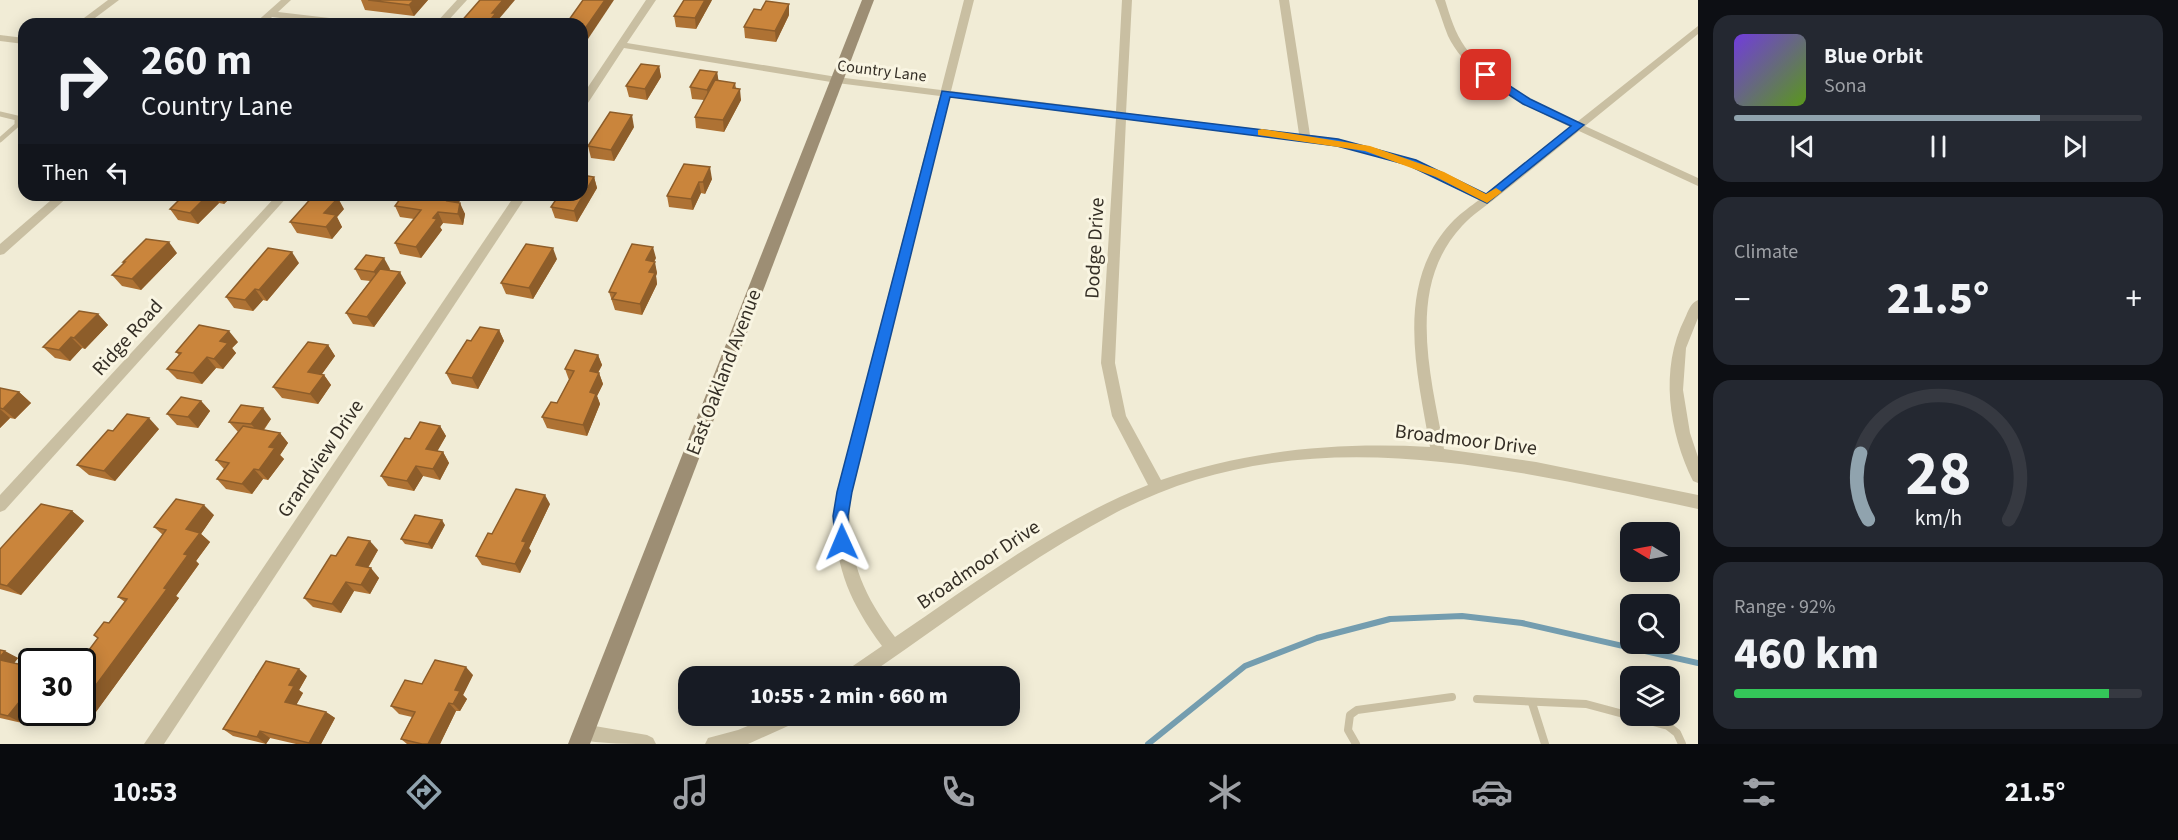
<!DOCTYPE html>
<meta charset="utf-8">
<style>
body{margin:0;font-family:"Source Sans 3",sans-serif;background:#242831;color:#f1f3f6;height:100vh;display:flex;flex-direction:column;font-size:22px;white-space:nowrap}
*{box-sizing:border-box;margin:0}
p{font-size:20px;color:#9ea1a6}
.icon{flex:none;width:33px;height:33px;fill:none;stroke:currentColor;stroke-width:2;stroke-linecap:round;stroke-linejoin:round}
.map{position:relative;flex:1;overflow:hidden}
.side{display:flex;flex-direction:column;gap:15px;padding:15px;background:#0d0f14;width:480px}
.side>*{flex:none}
.hud{position:absolute;left:18px;top:18px;width:570px;height:183px;border-radius:18px;box-shadow:0 3px 15px #0003;background:#171b24;color:#f1f3f6;overflow:hidden}
.needle{width:39px;rotate:280deg}
.buttons{position:absolute;left:1620px;top:522px;display:grid;gap:12px}
.buttons a{display:grid;place-items:center;width:60px;height:60px;border-radius:12px;background:#171b24;box-shadow:0 3px 15px #0003;font-size:30px}
.speed{position:absolute;left:18px;top:648px;display:flex;gap:12px;font-size:30px;font-weight:700;text-align:center}
.speed>*{display:grid;place-content:center;width:78px;height:78px;border-radius:50%;background:#171b24;box-shadow:0 3px 15px #0003;line-height:1}
.speed .limit{border:3px solid #111;border-radius:9px;background:#fff;color:#111}
.pin{position:absolute;display:grid;place-items:center;width:51px;height:51px;color:#fff;margin:-26px;border-radius:12px;box-shadow:0 3px 9px #0006}
.me{position:absolute;width:66px;margin:-33px;rotate:359deg;stroke-linejoin:round;filter:drop-shadow(0 0 4px #0008)}
.turn{display:flex;align-items:center;gap:21px;height:126px;padding:0 24px;font-size:27px}
.turn .icon{width:78px;height:78px;stroke-width:2.5}
.turn b{display:block;font-size:42px;line-height:51px}
.then{display:flex;align-items:center;height:57px;padding:0 24px;background:#0003;gap:12px;font-size:22px}
.big{font-size:45px;font-weight:800;line-height:1.1}
.side .tile{flex:1;display:flex;flex-direction:column;justify-content:center;gap:9px;min-width:0;padding:0 21px;border-radius:18px;background:#242831}
.side .dial{align-items:center;gap:0}
.dial svg{height:156px;overflow:visible;fill:none;stroke:#363941;stroke-width:7;stroke-linecap:round;text-anchor:middle}
.dial text{fill:#f1f3f6;stroke:none}
.song{display:flex;align-items:center;gap:18px}
.cover{width:72px;height:72px;border-radius:9px;background:linear-gradient(135deg,hsl(260 70% 55%),hsl(90 70% 35%))}
.played{height:6px;border-radius:3px;background:linear-gradient(90deg,#90a3ae 75%,#363941 75%)}
.keys{display:flex;justify-content:space-around;direction:ltr}
.heat{display:flex;justify-content:space-between;align-items:center;font-size:33px;direction:ltr}
.charge{height:9px;border-radius:4px;background:linear-gradient(90deg,#34c759 92%,#363941 0)}
.trip{position:absolute;left:678px;top:666px;width:342px;height:60px;border-radius:18px;background:#171b24;box-shadow:0 3px 15px #0003;font-weight:800;line-height:60px;text-align:center}
.tabs{display:flex;height:96px;justify-content:space-around;align-items:center;background:#090b0e;color:#9ea1a6}
.tabs .icon{width:42px;height:42px}
.tabs .current{color:#90a3ae}
.tabs b{font-size:27px;color:#f1f3f6}
main{display:flex;flex:1;min-height:0}
.map>svg:first-child{display:block}
.lines{fill:none;stroke-linecap:round;stroke-linejoin:round}
.stream{stroke:#749daf;stroke-width:6}
.service-far1{stroke:#c9bfa2;stroke-width:5}
.service{stroke:#c9bfa2;stroke-width:8}
.minor{fill:#c9bfa2;fill-rule:evenodd}
.secondary{fill:#9d8e74;fill-rule:evenodd}
.wall{fill:#ae7234}
.shaded-wall{fill:#8d5d2a}
.building{fill:#ca853c;stroke:#8d5d2a;stroke-width:1.5}
.route{fill:#1a73e8;stroke:#114b97;stroke-width:1.5}
.slow{fill:#f59e0b}
.labels{text-anchor:middle;stroke-width:6;stroke-linejoin:round;paint-order:stroke}
.far-street-label{font-size:16px;fill:#342e25;stroke:#f9f5e2}
.street-label{font-size:20px;fill:#342e25;stroke:#f9f5e2}
</style>
<main>
<div class="map">
<svg width="1698" height="744" viewBox="0 0 1698 744">
<rect width="100%" height="100%" fill="#f1ecd6"/>
<g class="lines">
<polyline class="stream" points="1148,744 1245,666 1317,638 1390,619 1462,616 1522,623 1698,663"/>
<polyline class="service-far1" points="0,114 17,118 17,125 0,140"/>
<g class="service">
<polyline points="1477,699 1586,704 1668,726 1677,733 1682,744"/>
<polyline points="1532,703 1545,744"/>
<polyline points="1356,744 1348,730 1350,715 1357,710 1452,697"/>
</g>
<g class="minor">
<polygon points="108,0 119,0 87,24 76,24"/>
<polygon points="281,0 291,0 278,12 355,21 360,24 331,24 272,17 265,24 254,24"/>
<polygon points="457,0 467,0 445,24 435,24"/>
<path d="M 646,0 L 656,0 L 627,43 L 837,77 L 941,90 L 964,0 L 974,0 L 951,91 L 1116,111 L 1122,0 L 1132,0 L 1126,113 L 1299,134 L 1279,0 L 1289,0 L 1310,135 L 1338,139 L 1416,160 L 1486,194 L 1570,127 C 1528,107 1469,80 1448,36 C 1443,24 1440,12 1435,0 L 1445,0 C 1450,16 1455,33 1465,47 C 1487,80 1541,105 1577,122 L 1698,26 L 1698,34 L 1585,126 L 1698,178 L 1698,186 L 1579,131 C 1552,153 1525,175 1497,197 C 1486,206 1472,215 1462,226 C 1405,287 1431,376 1444,449 L 1536,462 L 1698,495 L 1698,509 C 1504,468 1304,415 1117,512 C 1028,559 948,620 867,676 L 845,676 L 847,670 L 882,646 C 845,596 830,555 837,492 L 940,96 L 837,83 L 624,48 L 586,106 L 582,107 L 582,96 ZM 949,97 L 1116,118 L 1101,363 L 1112,416 L 1148,485 C 1057,521 976,582 895,637 C 859,589 846,553 851,492 ZM 1126,119 L 1338,145 L 1408,164 L 1479,200 C 1471,206 1461,213 1454,220 C 1393,282 1417,372 1430,447 C 1337,442 1248,450 1161,480 L 1126,416 L 1115,363 Z"/>
<polygon points="0,35 24,38 24,44 0,41"/>
<polygon points="57,195 70,195 4,254 0,255 0,244"/>
<polygon points="277,195 289,195 5,510 0,512 0,495"/>
<polygon points="515,195 527,195 164,744 144,744"/>
<path d="M 1698,300 L 1698,318 L 1686,348 L 1683,390 L 1690,433 L 1698,457 L 1698,483 L 1693,481 C 1669,432 1659,369 1685,318 C 1688,312 1690,303 1698,300 Z"/>
<polygon points="772,716 800,716 797,722 748,744 705,744 708,738 738,730"/>
<path d="M 583,724 L 647,735 L 653,738 L 656,744 C 631,744 600,744 577,739 L 574,733 L 577,727 Z"/>
</g>
<polygon class="secondary" points="862,0 874,0 590,744 568,744"/>
</g>
<g class="wall">
<polygon points="361,0 428,0 414,16 365,10"/>
<polygon points="712,0 696,29 676,27 674,16"/>
<polygon points="789,15 776,42 745,38 744,27"/>
<polygon points="659,66 661,77 647,100 629,97 626,86"/>
<polygon points="717,72 718,81 735,83 736,88 741,100 724,132 696,128 695,117 704,100 692,99 690,87"/>
<polygon points="634,127 614,161 591,158 588,146"/>
<polygon points="684,164 712,179 705,194 701,193 693,210 669,207 667,196"/>
<polygon points="594,177 597,188 577,222 555,218 551,207"/>
<polygon points="184,195 233,195 224,204 219,203 198,224 178,220 170,209"/>
<polygon points="428,195 467,195 466,197 463,197 458,202 465,214 463,225 443,223 440,227 442,230 421,258 400,254 395,243 414,219 400,217 395,206 426,197"/>
<polygon points="344,209 337,217 342,227 332,239 297,233 290,222"/>
<polygon points="177,253 141,290 122,286 112,275 124,263 123,262"/>
<polygon points="656,258 654,262 657,273 656,276 657,284 642,315 615,310 609,292"/>
<polygon points="557,259 533,299 506,294 501,283"/>
<polygon points="299,263 267,301 263,300 253,311 234,308 226,297"/>
<polygon points="355,269 390,269 389,271 406,283 374,327 353,324 346,313 370,281 361,280"/>
<polygon points="98,314 108,325 85,349 82,348 70,361 55,358 43,347"/>
<polygon points="499,330 504,341 478,389 452,384 446,373 471,341"/>
<polygon points="238,342 232,348 236,353 223,369 216,368 202,384 177,379 167,369 179,355 176,352"/>
<polygon points="328,345 335,356 322,374 324,375 331,385 318,404 282,398 273,387"/>
<polygon points="598,355 602,365 598,373 599,373 603,384 597,396 600,404 587,436 547,428 542,417 557,403 569,380 565,369"/>
<polygon points="0,388 19,392 31,403 15,419 10,418 0,428"/>
<polygon points="201,401 210,411 198,428 177,425 167,414"/>
<polygon points="271,419 264,430 280,433 288,443 280,455 284,459 268,480 263,479 252,494 226,489 217,479 224,469 216,460 238,432 229,422"/>
<polygon points="440,426 446,436 437,451 443,452 449,463 440,480 423,476 414,491 388,486 381,476 410,439"/>
<polygon points="159,429 115,481 89,475 77,465 113,431"/>
<polygon points="550,504 529,548 531,551 520,573 482,565 476,556 492,534"/>
<polygon points="72,511 84,521 21,595 0,589 0,549"/>
<polygon points="214,515 201,534 210,542 196,561 199,564 176,596 179,598 90,720 60,712 82,712 109,623 125,602 118,597 163,535 154,527"/>
<polygon points="445,525 432,549 405,544 401,539"/>
<polygon points="378,550 368,568 379,578 370,594 354,591 341,613 313,607 304,598 336,556"/>
<polygon points="0,650 18,658 14,663 32,667 32,711 22,723 0,718"/>
<polygon points="473,675 463,695 467,699 460,711 456,711 440,744 407,744 401,739 412,717 399,714 391,706 422,684"/>
<polygon points="307,676 299,690 303,693 296,705 326,712 335,718 321,744 296,744 270,738 266,744 233,736 223,729"/>
</g>
<g class="shaded-wall">
<polygon points="414,0 428,0 414,16 409,5"/>
<polygon points="503,0 515,0 498,20 500,24 487,24 492,13"/>
<polygon points="605,0 614,0 582,48 582,33"/>
<polygon points="705,0 712,0 696,29 695,18"/>
<polygon points="789,4 789,15 776,42 775,31"/>
<polygon points="659,66 661,77 647,100 645,89"/>
<polygon points="717,72 719,83 709,101 707,90"/>
<polygon points="740,89 741,100 724,132 723,120"/>
<polygon points="632,115 634,127 614,161 611,150"/>
<polygon points="710,167 712,179 705,194 703,182"/>
<polygon points="594,177 597,188 577,222 574,211"/>
<polygon points="699,182 701,193 693,210 691,199"/>
<polygon points="208,195 214,195 219,203 198,224 190,213"/>
<polygon points="219,195 233,195 224,204"/>
<polygon points="451,195 462,195 463,197 452,212 447,201"/>
<polygon points="338,198 344,209 337,217 342,227 332,239 326,227 324,213"/>
<polygon points="460,203 465,214 463,225 458,214"/>
<polygon points="438,212 443,223 440,227 442,230 421,258 416,247"/>
<polygon points="169,242 177,253 141,290 132,279"/>
<polygon points="653,247 656,258 649,271 646,260"/>
<polygon points="553,248 557,259 533,299 529,288"/>
<polygon points="292,252 299,263 267,301 259,290"/>
<polygon points="384,258 390,269 380,283 374,272"/>
<polygon points="655,262 657,273 656,276 657,284 642,315 640,304 649,272"/>
<polygon points="400,272 406,283 374,327 367,317"/>
<polygon points="255,289 263,300 253,311 245,300"/>
<polygon points="98,314 108,325 85,349 74,338"/>
<polygon points="499,330 504,341 478,389 472,378"/>
<polygon points="229,331 238,342 232,348 236,353 223,369 214,359 220,341"/>
<polygon points="71,337 82,348 70,361 59,350"/>
<polygon points="328,345 335,356 316,382 308,372"/>
<polygon points="598,355 602,365 593,382 590,371"/>
<polygon points="207,357 216,368 202,384 193,373"/>
<polygon points="599,373 603,384 597,396 600,404 587,436 583,425 590,392"/>
<polygon points="324,375 331,385 318,404 310,394"/>
<polygon points="19,392 31,403 15,419 3,409"/>
<polygon points="201,401 210,411 198,428 188,417"/>
<polygon points="263,408 271,419 260,434 251,424"/>
<polygon points="0,409 10,418 0,428"/>
<polygon points="149,418 159,429 115,481 104,471"/>
<polygon points="440,426 446,436 433,459 426,449"/>
<polygon points="280,433 288,443 280,455 284,459 268,480 259,470 269,447"/>
<polygon points="443,452 449,463 440,480 433,469"/>
<polygon points="416,466 423,476 414,491 407,481"/>
<polygon points="254,469 263,479 252,494 242,484"/>
<polygon points="545,495 550,504 529,548 531,551 520,573 515,564 522,541"/>
<polygon points="204,505 214,515 201,534 210,542 196,561 199,564 176,596 179,598 90,720 76,713 82,712 82,704 164,588 186,529"/>
<polygon points="72,511 84,521 21,595 7,586"/>
<polygon points="442,520 445,525 432,549 428,544"/>
<polygon points="370,541 378,550 364,574 356,565"/>
<polygon points="371,568 379,578 370,594 361,585"/>
<polygon points="346,582 354,591 341,613 332,604"/>
<polygon points="5,651 18,658 12,666 0,660 0,657"/>
<polygon points="466,667 473,675 463,695 467,699 460,711 453,704 455,690"/>
<polygon points="299,669 307,676 299,690 303,693 294,709 285,702 289,685"/>
<polygon points="32,686 32,711 22,723 8,716"/>
<polygon points="449,703 456,711 440,744 428,744"/>
<polygon points="326,712 335,718 321,744 310,744 309,743"/>
<polygon points="260,731 270,738 266,744 257,737"/>
</g>
<g class="building">
<polygon points="368,0 414,0 409,5"/>
<polygon points="480,0 503,0 492,13 496,13 487,24 459,24"/>
<polygon points="583,0 605,0 582,33 582,24 566,24"/>
<polygon points="684,0 705,0 695,18 674,16"/>
<polygon points="766,1 789,4 775,31 744,27 754,9 761,10"/>
<polygon points="641,64 659,66 645,89 626,86"/>
<polygon points="700,70 717,72 707,90 690,87"/>
<polygon points="715,80 735,83 733,88 740,89 723,120 695,117"/>
<polygon points="610,112 632,115 611,150 588,146"/>
<polygon points="684,164 710,167 703,182 699,182 691,199 667,196"/>
<polygon points="582,175 594,177 574,211 551,207 559,195 582,195"/>
<polygon points="184,195 208,195 190,213 170,209"/>
<polygon points="314,195 338,198 324,213 336,215 326,227 290,222"/>
<polygon points="403,195 411,195 426,197 428,195 451,195 447,201 460,203 458,214 438,212 433,218 437,219 416,247 395,243 421,210 395,206"/>
<polygon points="146,239 169,242 132,279 112,275 125,262 123,262"/>
<polygon points="526,244 553,248 529,288 501,283"/>
<polygon points="632,244 653,247 646,260 655,262 649,272 655,273 640,304 612,299 616,293 609,292"/>
<polygon points="268,248 292,252 259,290 255,289 245,300 226,297"/>
<polygon points="366,255 384,258 374,272 355,269"/>
<polygon points="380,269 400,272 367,317 346,313"/>
<polygon points="79,311 98,314 74,338 71,337 59,350 43,347"/>
<polygon points="199,325 229,331 220,341 228,343 214,359 207,357 193,373 167,369 181,353 176,352"/>
<polygon points="480,327 499,330 472,378 446,373 467,340 471,341"/>
<polygon points="308,342 328,345 308,372 324,375 310,394 273,387"/>
<polygon points="575,350 598,355 590,371 599,373 590,392 596,394 583,425 542,417 551,402 557,403 574,371 565,369"/>
<polygon points="0,388 19,392 3,409 0,408"/>
<polygon points="181,397 201,401 188,417 167,414"/>
<polygon points="241,405 263,408 251,424 229,422"/>
<polygon points="127,414 149,418 104,471 77,465 108,430 113,431"/>
<polygon points="420,422 440,426 426,449 443,452 433,469 416,466 407,481 381,476 405,438 410,439"/>
<polygon points="243,426 280,433 269,447 275,448 259,470 254,469 242,484 217,479 229,463 216,460"/>
<polygon points="516,489 545,495 522,541 526,542 515,564 476,556 488,533 492,534"/>
<polygon points="176,499 204,505 186,529 200,533 184,554 188,555 164,588 167,589 82,704 82,662 80,662 98,638 94,635 104,622 109,623 127,599 118,597 166,530 154,527"/>
<polygon points="41,504 72,511 7,586 0,584 0,549"/>
<polygon points="415,515 442,520 428,544 401,539"/>
<polygon points="348,537 370,541 356,565 371,568 361,585 346,582 332,604 304,598 331,555 336,556"/>
<polygon points="0,650 5,651 0,657"/>
<polygon points="0,660 32,667 32,686 8,716 0,714"/>
<polygon points="435,660 466,667 455,690 460,691 453,704 449,703 428,744 422,744 401,739 415,712 391,706 405,680 422,684"/>
<polygon points="266,661 299,669 289,685 294,686 285,702 326,712 309,743 260,731 257,737 223,729"/>
</g>
<polygon class="route" points="1482,73 1490,73 1530,99 1584,125 1487,203 1408,165 1337,146 950,97 852,492 848,516 849,542 847,547 842,549 836,547 833,516 837,492 942,91 1338,139 1416,160 1486,194 1571,126 1523,104 1482,77"/>
<polygon class="slow" points="1262,129 1370,146 1444,172 1486,194 1496,188 1502,192 1487,203 1436,177 1365,151 1258,135 1258,130"/>
<g class="labels">
<g class="far-street-label">
<text transform="translate(882 70) rotate(7)" y="6">Country Lane</text>
</g>
<g class="street-label">
<text transform="translate(1094 248) rotate(-87)" y="7">Dodge Drive</text>
<text transform="translate(127 337) rotate(-48)" y="7">Ridge Road</text>
<text transform="translate(723 372) rotate(-69)" y="7">East Oakland Avenue</text>
<text transform="translate(1466 439) rotate(7)" y="7">Broadmoor Drive</text>
<text transform="translate(320 458) rotate(-56)" y="7">Grandview Drive</text>
<text transform="translate(978 564) rotate(-34)" y="7">Broadmoor Drive</text>
</g>
</g>
</svg>
<div class="buttons">
<a><svg class="needle" viewBox="-14 -14 28 28"><path d="M0-13l5 13h-10z" fill="#e53935"/><path d="M0 13l5-13h-10z" fill="#9ea1a6"/></svg></a>
<a><svg class="icon" aria-label="search" viewBox="0 0 24 24"><circle cx="10" cy="10" r="6"/><path d="M15 15l6 6"/></svg></a>
<a><svg class="icon" aria-label="layers" viewBox="0 0 24 24"><path d="M12 4l9 5-9 5-9-5zM3 14l9 5 9-5"/></svg></a>
</div>
<div class="speed"><div class="limit">30</div></div>
<div class="pin" style="left:1486px;top:75px;background:#d93025"><svg class="icon" aria-label="arrive" viewBox="0 0 24 24"><path d="M6 21V4h12l-3 4 3 4H6"/></svg></div>
<svg class="me" style="left:842px;top:542px" viewBox="-20 -20 40 40"><path d="M0-17L14 15 0 8-14 15z" fill="#1a73e8" stroke="#fff" stroke-width="4"/></svg>
<div class="trip">10:55 · 2 min · 660 m</div>
<div class="hud">
<div class="turn"><svg class="icon" aria-label="right" viewBox="0 0 24 24"><path d="M7 20v-9h11M14 6l5 5-5 5"/></svg><div><b>260 m</b>Country Lane</div></div>
<div class="then">Then<svg class="icon" aria-label="left" viewBox="0 0 24 24"><path d="M17 20v-9H6M10 6l-5 5 5 5"/></svg></div>
</div>
</div>
<section class="side">
<div class="tile">
<div class="song"><i class="cover"></i><div><b>Blue Orbit</b><p>Sona</p></div></div>
<div class="played"></div>
<div class="keys"><svg class="icon" aria-label="previous" viewBox="0 0 24 24"><path d="M18 5L8 12l10 7zM5 5v14"/></svg><svg class="icon" aria-label="pause" viewBox="0 0 24 24"><path d="M8 5v14M16 5v14"/></svg><svg class="icon" aria-label="next" viewBox="0 0 24 24"><path d="M6 5l10 7-10 7zM19 5v14"/></svg></div>
</div>
<div class="tile"><p>Climate</p>
<div class="heat"><a>−</a><b class="big">21.5°</b><a>+</a></div>
</div>
<div class="tile dial"><svg viewBox="0 0 100 80">
<path d="M14 69A42 42 0 1 1 86 69"/>
<path d="M14 69A42 42 0 0 1 10 35" stroke="#90a3ae"/>
<text x="50" y="56" font-size="32" font-weight="700">28</text>
<text x="50" y="72" font-size="11">km/h</text>
</svg></div>
<div class="tile"><p>Range · 92%</p><b class="big">460 km</b><div class="charge"></div></div>
</section>
</main>
<nav class="tabs">
<b>10:53</b>
<svg class="icon current" aria-label="directions" viewBox="0 0 24 24"><path d="M12 3l9 9-9 9-9-9zM9 14v-3h6M13 9l2 2-2 2"/></svg>
<svg class="icon" aria-label="music" viewBox="0 0 24 24"><path d="M9 18V5l10-2v13"/><circle cx="6" cy="18" r="3"/><circle cx="16" cy="16" r="3"/></svg>
<svg class="icon" aria-label="phone" viewBox="0 0 24 24"><path d="M5 4h4l2 5-3 2q2 4 5 5l2-3 5 2v4C11 20 4 13 5 4z"/></svg>
<svg class="icon" aria-label="climate" viewBox="0 0 24 24"><path d="M12 3v18M4 7l16 10M4 17L20 7"/></svg>
<svg class="icon" aria-label="car" viewBox="0 0 24 24"><path d="M5 17H2v-5l4-1 3-4h7l3 4 3 1v5h-3M9 17h6M6 11h13"/><circle cx="7" cy="17" r="2"/><circle cx="17" cy="17" r="2"/></svg>
<svg class="icon" aria-label="filters" viewBox="0 0 24 24"><path d="M4 7h16M4 17h16"/><circle cx="9" cy="7" r="2"/><circle cx="15" cy="17" r="2"/></svg>
<b>21.5°</b>
</nav>
